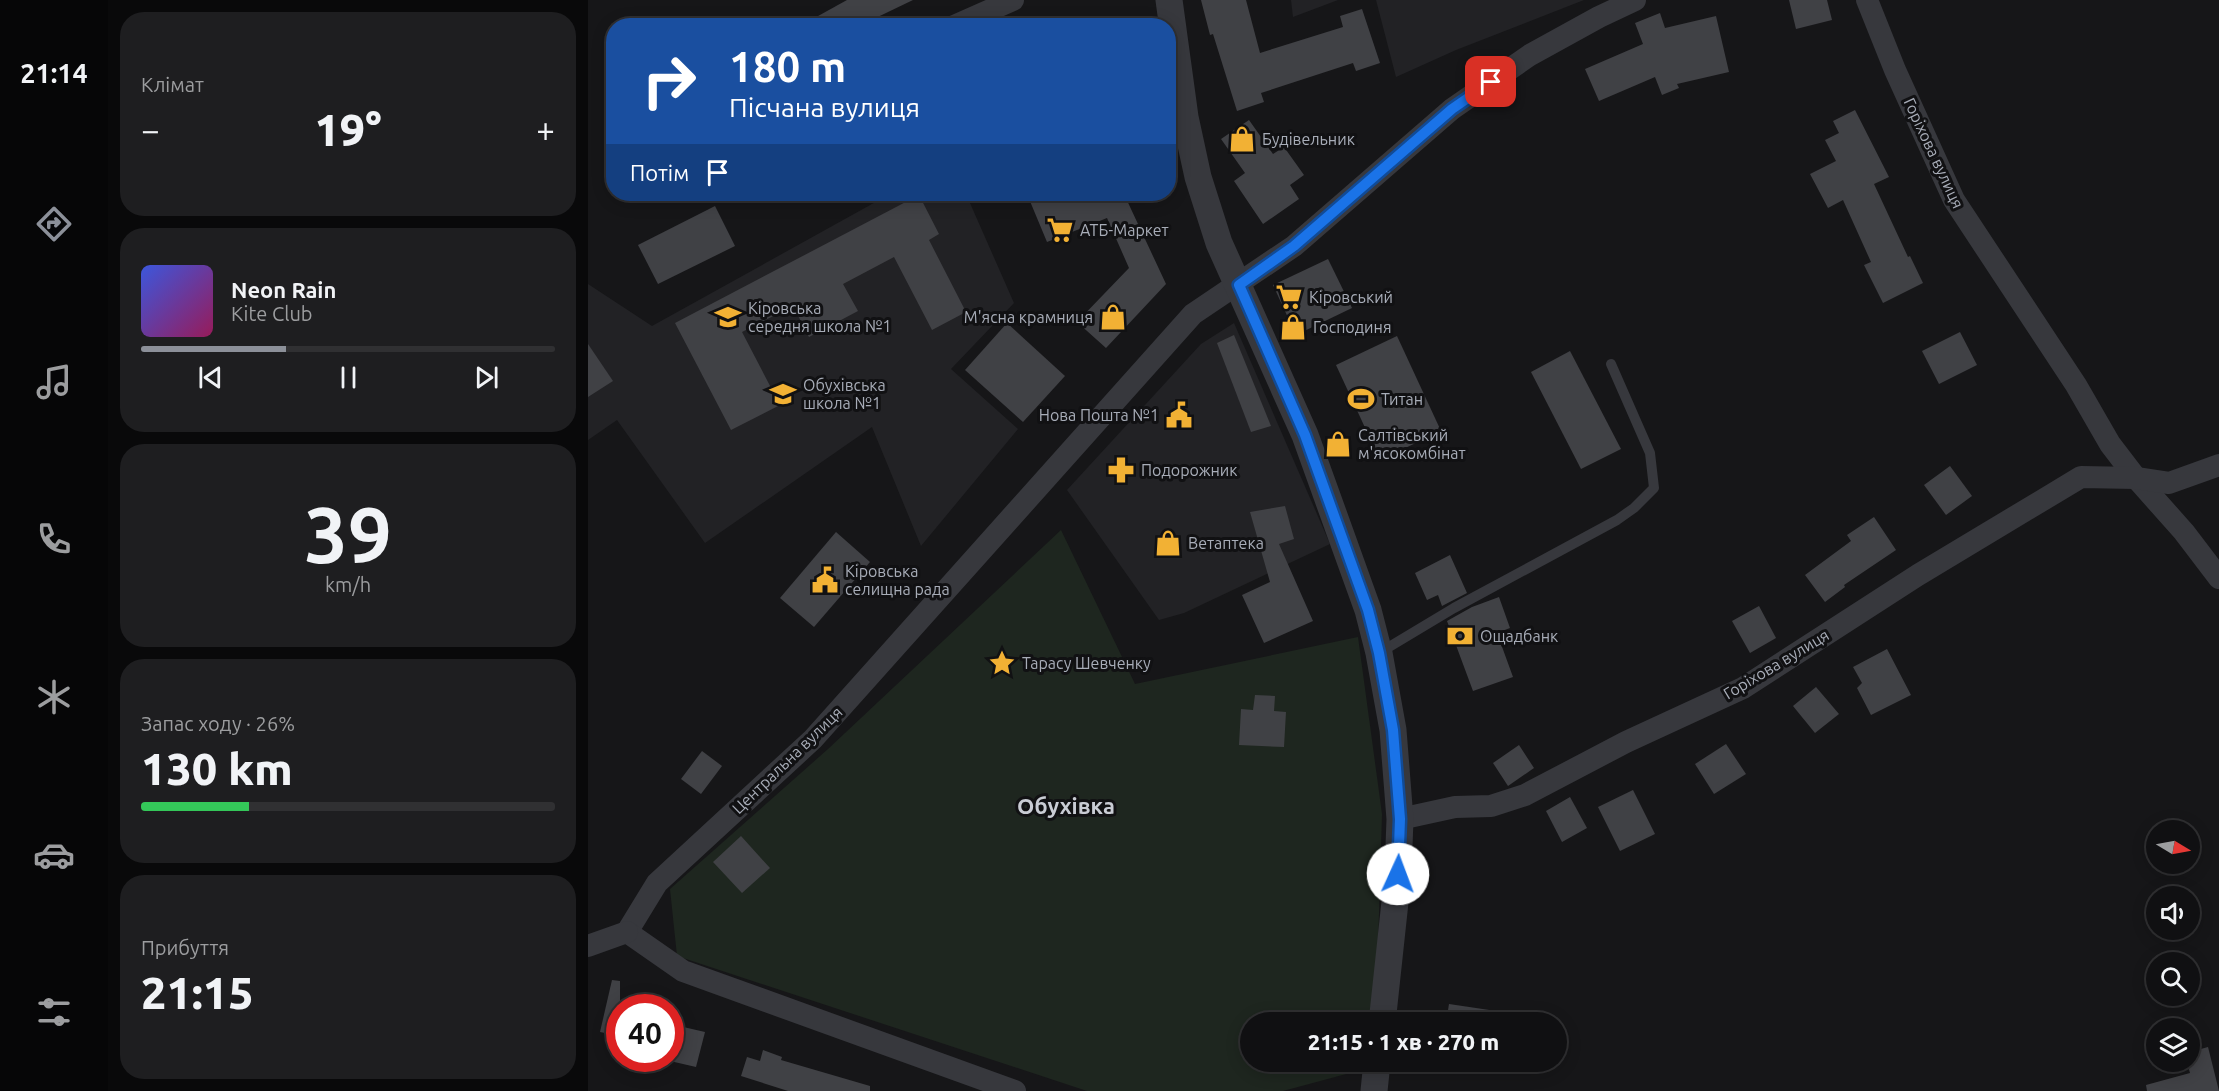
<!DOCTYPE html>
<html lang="uk">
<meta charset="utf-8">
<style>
body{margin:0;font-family:Ubuntu,sans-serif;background:#1e1e20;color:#f1f3f6;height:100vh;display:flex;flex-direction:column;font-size:22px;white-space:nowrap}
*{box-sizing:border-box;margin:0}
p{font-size:20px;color:#9c9d9f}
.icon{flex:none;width:33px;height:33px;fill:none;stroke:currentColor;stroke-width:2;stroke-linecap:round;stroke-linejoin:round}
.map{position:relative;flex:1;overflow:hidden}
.details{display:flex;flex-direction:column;gap:12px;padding:12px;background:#09090a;width:480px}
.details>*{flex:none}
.top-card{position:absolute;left:18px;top:18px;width:570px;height:183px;border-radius:24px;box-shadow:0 3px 15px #0003,0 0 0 2px #303032;background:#1a4fa0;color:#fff;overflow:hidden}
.needle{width:39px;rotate:100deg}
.tools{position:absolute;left:1558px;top:820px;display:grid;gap:12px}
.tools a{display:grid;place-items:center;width:54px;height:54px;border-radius:50%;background:#101012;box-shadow:0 3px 15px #0003,0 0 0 2px #303032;font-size:30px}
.speed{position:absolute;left:18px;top:994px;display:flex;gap:12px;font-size:30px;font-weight:700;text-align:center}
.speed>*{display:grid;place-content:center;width:78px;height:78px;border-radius:50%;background:#101012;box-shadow:0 3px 15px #0003,0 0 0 2px #303032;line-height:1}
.speed .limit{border:9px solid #d22;background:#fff;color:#111}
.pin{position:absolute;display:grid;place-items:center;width:51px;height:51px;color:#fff;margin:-26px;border-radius:12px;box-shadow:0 3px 9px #0006}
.me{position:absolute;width:66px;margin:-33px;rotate:2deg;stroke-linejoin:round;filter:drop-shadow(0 0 4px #0008)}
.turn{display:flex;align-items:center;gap:21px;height:126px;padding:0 24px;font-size:27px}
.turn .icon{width:78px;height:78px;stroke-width:2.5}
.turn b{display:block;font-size:42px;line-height:51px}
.then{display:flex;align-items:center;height:57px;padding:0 24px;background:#0003;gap:12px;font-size:22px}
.big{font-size:45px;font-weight:800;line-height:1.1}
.details .widget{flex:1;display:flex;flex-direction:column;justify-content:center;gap:9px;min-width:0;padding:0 21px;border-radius:24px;background:#1e1e20}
.details .dial{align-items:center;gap:0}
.dial b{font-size:78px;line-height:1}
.song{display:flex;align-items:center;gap:18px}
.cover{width:72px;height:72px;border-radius:9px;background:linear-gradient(135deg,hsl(230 70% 55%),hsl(330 70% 35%))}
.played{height:6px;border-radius:3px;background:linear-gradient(90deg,#8c9099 35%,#303032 35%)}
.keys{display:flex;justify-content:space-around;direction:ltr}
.heat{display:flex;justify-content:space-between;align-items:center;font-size:33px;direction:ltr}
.charge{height:9px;border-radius:4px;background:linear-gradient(90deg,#34c759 26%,#303032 0)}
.trip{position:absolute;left:652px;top:1012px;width:327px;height:60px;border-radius:30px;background:#101012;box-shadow:0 3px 15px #0003,0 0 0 2px #303032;font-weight:800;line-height:60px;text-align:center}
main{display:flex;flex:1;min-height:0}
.dock{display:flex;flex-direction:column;width:108px;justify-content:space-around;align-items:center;background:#060607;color:#9c9d9f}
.dock .icon{width:42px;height:42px}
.dock .current{color:#8c9099}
.dock b{font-size:27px;color:#f1f3f6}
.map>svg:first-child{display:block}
.built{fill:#222225}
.green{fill:#1e261f}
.building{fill:#404145}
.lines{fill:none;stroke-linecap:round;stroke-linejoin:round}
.service{stroke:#37383d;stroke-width:10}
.minor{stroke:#37383d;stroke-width:22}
.tertiary{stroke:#37383d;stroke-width:27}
.route-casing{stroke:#114b97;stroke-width:15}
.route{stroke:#1a73e8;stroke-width:10}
.labels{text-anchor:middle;stroke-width:6;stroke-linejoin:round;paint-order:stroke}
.poi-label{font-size:16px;fill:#a8adb8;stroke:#111113;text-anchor:start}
.street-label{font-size:16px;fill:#a8adb8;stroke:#111113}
.district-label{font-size:22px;font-weight:bold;fill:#c9ccd4;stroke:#111113}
</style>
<main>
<nav class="dock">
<b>21:14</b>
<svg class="icon current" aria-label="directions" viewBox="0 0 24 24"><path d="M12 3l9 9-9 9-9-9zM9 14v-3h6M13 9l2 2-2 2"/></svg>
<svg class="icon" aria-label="music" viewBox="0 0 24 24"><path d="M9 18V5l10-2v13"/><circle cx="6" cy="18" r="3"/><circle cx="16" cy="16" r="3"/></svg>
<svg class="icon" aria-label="phone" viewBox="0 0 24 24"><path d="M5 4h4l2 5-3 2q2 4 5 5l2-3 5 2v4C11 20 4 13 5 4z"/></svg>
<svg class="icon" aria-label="climate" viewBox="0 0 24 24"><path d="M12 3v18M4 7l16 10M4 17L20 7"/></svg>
<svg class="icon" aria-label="car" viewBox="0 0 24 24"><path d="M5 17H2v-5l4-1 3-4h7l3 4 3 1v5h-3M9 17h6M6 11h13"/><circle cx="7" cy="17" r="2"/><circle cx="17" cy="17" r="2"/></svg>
<svg class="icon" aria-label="filters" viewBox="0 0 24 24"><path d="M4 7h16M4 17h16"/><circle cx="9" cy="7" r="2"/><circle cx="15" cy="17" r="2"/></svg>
</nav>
<section class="details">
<div class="widget"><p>Клімат</p>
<div class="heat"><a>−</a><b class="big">19°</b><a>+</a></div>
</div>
<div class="widget">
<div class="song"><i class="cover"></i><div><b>Neon Rain</b><p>Kite Club</p></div></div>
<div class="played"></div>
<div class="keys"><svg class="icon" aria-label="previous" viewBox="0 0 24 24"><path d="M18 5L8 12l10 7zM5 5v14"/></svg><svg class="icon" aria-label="pause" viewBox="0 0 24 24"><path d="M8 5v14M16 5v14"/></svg><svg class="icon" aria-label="next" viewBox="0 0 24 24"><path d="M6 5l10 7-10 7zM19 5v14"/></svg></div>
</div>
<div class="widget dial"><b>39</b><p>km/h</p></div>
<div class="widget"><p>Запас ходу · 26%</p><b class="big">130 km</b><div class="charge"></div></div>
<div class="widget"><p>Прибуття</p><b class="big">21:15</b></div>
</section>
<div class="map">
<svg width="1631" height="1091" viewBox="0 0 1631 1091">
<rect width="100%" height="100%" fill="#161618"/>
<g class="built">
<polygon points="703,0 750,0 705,17"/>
<polygon points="788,0 996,0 868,50 808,77"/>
<polygon points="302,194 378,194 426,303 363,369 430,429 333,546 284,427 117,543 29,420 0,440 0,284 64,326"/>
<polygon points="646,323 742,544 596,613 571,620 479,490 613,344"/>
</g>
<polygon class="green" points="473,530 547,684 770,637 794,814 789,979 781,1023 663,1023 663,1062 774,1062 773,1070 695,1091 499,1091 89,956 82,889 240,749"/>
<g class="building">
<polygon points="259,0 325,0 271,26 212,26"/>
<polygon points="613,0 658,0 672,53 755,27 752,16 774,9 792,63 768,71 765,63 673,93 676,102 649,111 625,34 622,35"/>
<polygon points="1201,0 1239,0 1244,20 1208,29"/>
<polygon points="1072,13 1077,28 1128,16 1141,72 1089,84 1091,88 1074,95 1067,77 1011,101 997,69 1055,44 1047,23"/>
<polygon points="1267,110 1301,177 1286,184 1320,257 1322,256 1335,283 1295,303 1276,265 1283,262 1255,200 1240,208 1222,174 1248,161 1237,140 1251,133 1245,121"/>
<polygon points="661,120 685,154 696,147 716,175 702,185 711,199 675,224 646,181 657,173 633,139"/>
<polygon points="439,194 536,194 578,284 518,348 489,322 541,268 519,218 459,242"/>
<polygon points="331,195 351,234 341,240 378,312 344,330 306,257 255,284 270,311 221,337 205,306 154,332 192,405 143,430 87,323"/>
<polygon points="127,206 147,246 70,284 50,245"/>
<polygon points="740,259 764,308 708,335 685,285"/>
<polygon points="419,323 477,376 435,422 377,370"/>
<polygon points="1372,332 1389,365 1351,384 1334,351"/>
<polygon points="646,335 683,426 663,432 629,343"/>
<polygon points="809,336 853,431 792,460 748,365"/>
<polygon points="0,344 25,381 0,397"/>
<polygon points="982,351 1033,449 993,469 943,372"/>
<polygon points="1362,466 1384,496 1358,515 1336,485"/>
<polygon points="697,506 706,539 691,544 725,621 676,643 654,595 682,582 662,512"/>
<polygon points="1286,517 1308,550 1256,585 1257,587 1237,602 1217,575 1263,541 1259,535"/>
<polygon points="248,532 282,562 226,627 192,598"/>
<polygon points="862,555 879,593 854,606 850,595 839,600 827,573"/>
<polygon points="911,597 922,628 909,633 925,677 885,691 859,621 884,607"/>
<polygon points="1171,606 1188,638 1162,653 1144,621"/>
<polygon points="1299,649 1323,695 1283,715 1269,688 1274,683 1265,667"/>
<polygon points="1228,687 1251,714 1227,733 1205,706"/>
<polygon points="667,695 687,696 686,711 698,712 696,747 651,745 653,709 665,710"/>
<polygon points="1138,744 1158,774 1126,794 1107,764"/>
<polygon points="931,745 946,768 920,786 905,763"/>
<polygon points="114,751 134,766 113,794 93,779"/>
<polygon points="1045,790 1067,834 1032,851 1010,807"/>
<polygon points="982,797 999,828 974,842 958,811"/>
<polygon points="153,836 182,868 154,893 125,862"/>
<polygon points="24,980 32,981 32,1036 12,1032"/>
<polygon points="861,1004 915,1012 914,1023 858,1023"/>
<polygon points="91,1026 117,1032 108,1067 82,1061"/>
<polygon points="1620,1047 1631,1091 1559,1091 1558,1085 1602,1073 1599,1062 1602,1062 1602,1052"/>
<polygon points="175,1050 194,1057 193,1060 282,1086 282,1091 200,1091 153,1076 159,1057 172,1061"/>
</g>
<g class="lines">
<polyline class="service" points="791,653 866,608 1029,520 1046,508 1066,488 1062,453 1023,364"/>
<g class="minor">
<polyline points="1279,0 1307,70 1366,200 1488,385 1522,444 1548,478 1596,532 1631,578"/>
<polyline points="366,26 425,0"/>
<polyline points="812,819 867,807 903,806 937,795 1038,742 1155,688 1330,575 1493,477 1548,478 1581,483 1631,465"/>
<polyline points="39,932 69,883 225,739 605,314 706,246 864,109 942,55 1011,17 1047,0"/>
<polyline points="39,932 95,971 427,1091"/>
<polyline points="0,946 39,932"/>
</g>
<g class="tertiary">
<polyline points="581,0 597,117 610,177 631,243 717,435 780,610 791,653 805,730 812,819 810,874 794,1023"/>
<polyline points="786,1091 789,1062"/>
</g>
</g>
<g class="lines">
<g class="route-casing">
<polyline id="route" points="810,874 812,819 805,730 791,653 780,610 717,435 651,285 706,246 864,109 903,82"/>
</g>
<use href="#route" class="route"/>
</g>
<defs>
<g id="shop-bare" transform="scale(2.07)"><path d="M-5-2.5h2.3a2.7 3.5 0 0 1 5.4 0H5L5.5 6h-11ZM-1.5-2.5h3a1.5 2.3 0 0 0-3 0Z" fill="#f2b134" stroke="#111113" stroke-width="2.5" paint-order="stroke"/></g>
<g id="supermarket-bare" transform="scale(2.07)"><path d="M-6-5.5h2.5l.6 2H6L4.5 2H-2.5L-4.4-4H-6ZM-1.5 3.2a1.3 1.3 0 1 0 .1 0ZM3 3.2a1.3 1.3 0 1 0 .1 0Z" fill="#f2b134" stroke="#111113" stroke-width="2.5" paint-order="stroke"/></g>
<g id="school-bare" transform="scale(2.07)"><path d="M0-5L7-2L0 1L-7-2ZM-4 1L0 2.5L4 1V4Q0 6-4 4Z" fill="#f2b134" stroke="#111113" stroke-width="2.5" paint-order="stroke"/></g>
<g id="stadium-bare" transform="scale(2.07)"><path d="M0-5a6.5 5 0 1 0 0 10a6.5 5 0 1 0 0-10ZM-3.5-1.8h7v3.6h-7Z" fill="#f2b134" stroke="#111113" stroke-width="2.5" paint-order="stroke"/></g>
<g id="civic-bare" transform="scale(2.07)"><path d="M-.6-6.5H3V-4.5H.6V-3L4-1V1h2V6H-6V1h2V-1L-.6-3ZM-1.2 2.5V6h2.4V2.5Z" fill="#f2b134" stroke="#111113" stroke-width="2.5" paint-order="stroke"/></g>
<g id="pharmacy-bare" transform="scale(2.07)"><path d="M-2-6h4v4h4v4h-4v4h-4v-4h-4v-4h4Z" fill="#f2b134" stroke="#111113" stroke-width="2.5" paint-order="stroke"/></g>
<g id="bank-bare" transform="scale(2.07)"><path d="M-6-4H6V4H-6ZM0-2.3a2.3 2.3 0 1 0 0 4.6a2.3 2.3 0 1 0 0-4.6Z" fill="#f2b134" stroke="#111113" stroke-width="2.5" paint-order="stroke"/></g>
<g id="sight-bare" transform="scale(2.07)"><path d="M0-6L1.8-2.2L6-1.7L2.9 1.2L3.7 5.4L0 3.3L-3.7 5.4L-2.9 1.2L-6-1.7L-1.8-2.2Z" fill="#f2b134" stroke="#111113" stroke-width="2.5" paint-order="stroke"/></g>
</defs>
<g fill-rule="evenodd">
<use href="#shop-bare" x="654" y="139"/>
<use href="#supermarket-bare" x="472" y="230"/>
<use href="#supermarket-bare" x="701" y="297"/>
<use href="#school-bare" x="140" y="317"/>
<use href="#shop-bare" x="525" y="317"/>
<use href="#shop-bare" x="705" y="327"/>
<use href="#school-bare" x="195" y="394"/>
<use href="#stadium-bare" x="773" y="399"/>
<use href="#civic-bare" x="591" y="415"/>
<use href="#shop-bare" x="750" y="444"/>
<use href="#pharmacy-bare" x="533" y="470"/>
<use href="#shop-bare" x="580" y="543"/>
<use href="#civic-bare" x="237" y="580"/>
<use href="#bank-bare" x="872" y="636"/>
<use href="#sight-bare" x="414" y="663"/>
</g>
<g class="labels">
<g class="poi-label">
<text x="674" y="145">Будівельник</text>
<text x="492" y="236">АТБ-Маркет</text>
<text x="721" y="303">Кіровський</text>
<text x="160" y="314">Кіровська<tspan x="160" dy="18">середня школа №1</tspan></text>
<text x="505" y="323" text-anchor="end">М'ясна крамниця</text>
<text x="725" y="333">Господиня</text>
<text x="215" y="391">Обухівська<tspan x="215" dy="18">школа №1</tspan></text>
<text x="793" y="405">Титан</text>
<text x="571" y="421" text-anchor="end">Нова Пошта №1</text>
<text x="770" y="441">Салтівський<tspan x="770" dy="18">м'ясокомбінат</tspan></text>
<text x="553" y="476">Подорожник</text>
<text x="600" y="549">Ветаптека</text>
<text x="257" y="577">Кіровська<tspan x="257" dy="18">селищна рада</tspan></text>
<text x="892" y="642">Ощадбанк</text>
<text x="434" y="669">Тарасу Шевченку</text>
</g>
<g class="street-label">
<text transform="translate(1346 153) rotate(65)" y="6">Горіхова вулиця</text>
<text transform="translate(1188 664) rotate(-31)" y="6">Горіхова вулиця</text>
<text transform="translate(199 760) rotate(-44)" y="6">Центральна вулиця</text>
</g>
<g class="district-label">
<text x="478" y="814">Обухівка</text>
</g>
</g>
</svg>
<div class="tools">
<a><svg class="needle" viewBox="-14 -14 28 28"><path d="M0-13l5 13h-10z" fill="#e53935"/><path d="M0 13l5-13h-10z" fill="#9c9d9f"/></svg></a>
<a><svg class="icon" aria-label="sound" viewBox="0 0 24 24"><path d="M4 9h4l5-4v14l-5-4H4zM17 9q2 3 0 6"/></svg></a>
<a><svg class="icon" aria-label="search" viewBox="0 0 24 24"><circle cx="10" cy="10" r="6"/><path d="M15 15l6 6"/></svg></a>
<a><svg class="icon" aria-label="layers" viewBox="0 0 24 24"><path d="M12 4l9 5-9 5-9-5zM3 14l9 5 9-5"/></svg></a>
</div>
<div class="speed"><div class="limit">40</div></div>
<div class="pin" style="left:903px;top:82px;background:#d93025"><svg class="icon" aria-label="arrive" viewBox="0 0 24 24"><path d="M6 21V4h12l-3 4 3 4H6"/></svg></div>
<svg class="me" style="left:810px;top:874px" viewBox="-20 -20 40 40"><circle r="19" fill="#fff"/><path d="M0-13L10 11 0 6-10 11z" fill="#1a73e8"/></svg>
<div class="trip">21:15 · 1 хв · 270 m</div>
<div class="top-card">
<div class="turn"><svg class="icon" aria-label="right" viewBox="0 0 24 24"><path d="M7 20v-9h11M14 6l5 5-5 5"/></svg><div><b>180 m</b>Пісчана вулиця</div></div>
<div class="then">Потім<svg class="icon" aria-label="arrive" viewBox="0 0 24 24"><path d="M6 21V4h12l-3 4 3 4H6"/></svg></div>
</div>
</div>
</main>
